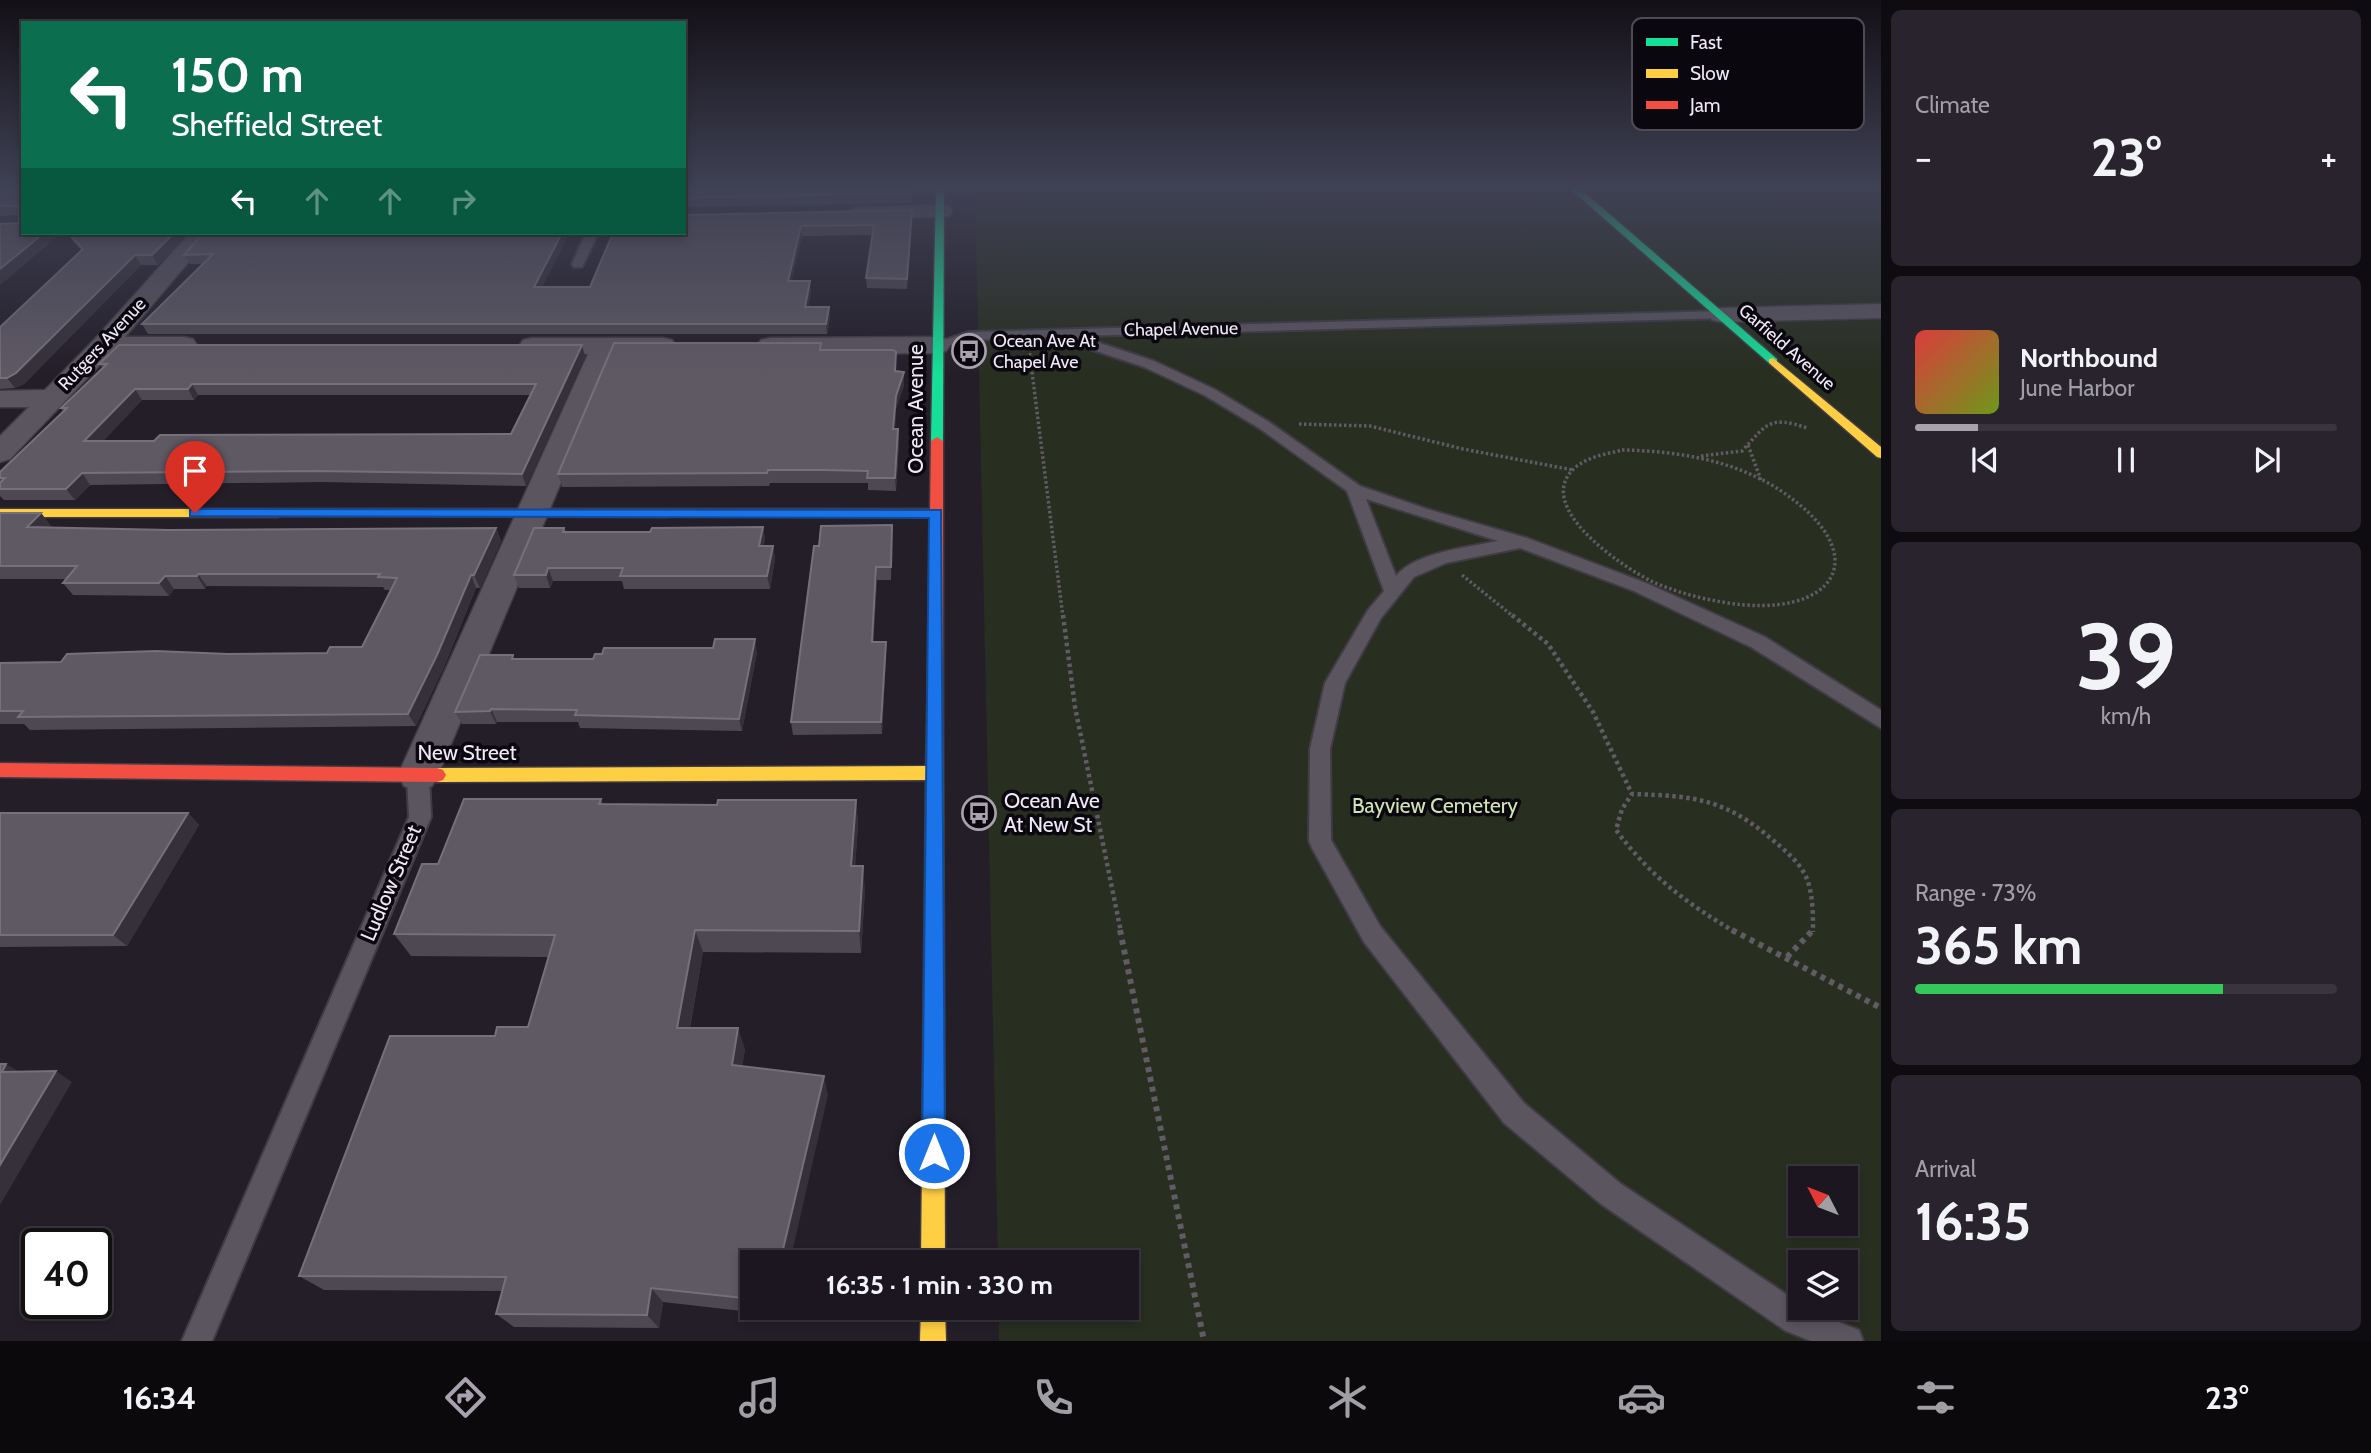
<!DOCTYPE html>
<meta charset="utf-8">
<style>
body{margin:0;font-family:Cabin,sans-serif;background:#28232c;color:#f1f3f6;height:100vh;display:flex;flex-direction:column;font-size:26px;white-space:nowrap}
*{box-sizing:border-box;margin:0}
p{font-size:23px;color:#a09fa4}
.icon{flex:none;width:38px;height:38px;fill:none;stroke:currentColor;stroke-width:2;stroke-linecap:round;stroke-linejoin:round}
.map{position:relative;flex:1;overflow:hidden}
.panel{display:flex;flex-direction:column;gap:10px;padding:10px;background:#0f0c11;width:490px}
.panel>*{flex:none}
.guide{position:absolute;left:21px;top:21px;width:665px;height:214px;border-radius:0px;box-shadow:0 4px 10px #0003,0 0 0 2px #39353d;background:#0b6e4f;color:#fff;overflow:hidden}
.needle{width:46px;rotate:312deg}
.controls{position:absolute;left:1788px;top:1166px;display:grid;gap:14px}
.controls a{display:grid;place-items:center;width:70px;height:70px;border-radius:0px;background:#1b161f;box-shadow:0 4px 10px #0003,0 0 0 2px #39353d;font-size:35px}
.speed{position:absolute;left:21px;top:1228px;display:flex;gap:14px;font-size:35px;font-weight:700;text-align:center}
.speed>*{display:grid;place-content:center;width:91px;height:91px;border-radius:50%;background:#1b161f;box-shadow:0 4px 10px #0003,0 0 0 2px #39353d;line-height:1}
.speed .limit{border:4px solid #111;border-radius:10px;background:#fff;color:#111}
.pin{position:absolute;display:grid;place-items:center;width:60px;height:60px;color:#fff;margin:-72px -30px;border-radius:50% 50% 50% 0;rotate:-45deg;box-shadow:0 0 7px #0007}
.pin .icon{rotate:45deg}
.me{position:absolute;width:77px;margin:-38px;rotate:0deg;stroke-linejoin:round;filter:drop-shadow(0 0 5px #0008)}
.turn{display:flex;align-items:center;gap:24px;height:147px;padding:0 35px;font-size:32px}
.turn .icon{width:91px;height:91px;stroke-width:2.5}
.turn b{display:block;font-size:49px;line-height:60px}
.lanes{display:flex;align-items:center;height:66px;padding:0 35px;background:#0003;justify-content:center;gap:35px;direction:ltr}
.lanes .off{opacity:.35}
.big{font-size:52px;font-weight:700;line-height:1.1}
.panel .widget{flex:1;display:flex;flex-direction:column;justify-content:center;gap:10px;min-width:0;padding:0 24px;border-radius:10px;background:#28232c}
.panel .dial{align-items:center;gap:0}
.dial b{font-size:91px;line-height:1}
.song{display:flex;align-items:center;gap:21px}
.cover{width:84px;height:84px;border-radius:10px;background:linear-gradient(135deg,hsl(0 70% 55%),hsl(80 70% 35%))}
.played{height:7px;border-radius:4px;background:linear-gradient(90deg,#a8a2af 15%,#39353d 15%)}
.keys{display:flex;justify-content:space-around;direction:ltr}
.heat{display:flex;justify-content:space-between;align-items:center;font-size:38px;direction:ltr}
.charge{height:10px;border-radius:5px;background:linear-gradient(90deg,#34c759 73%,#39353d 0)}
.trip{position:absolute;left:740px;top:1250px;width:399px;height:70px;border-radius:0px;background:#1b161f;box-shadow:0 4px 10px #0003,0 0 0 2px #39353d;font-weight:700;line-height:70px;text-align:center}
.tab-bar{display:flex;height:112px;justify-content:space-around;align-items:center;background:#0b090c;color:#a09fa4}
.tab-bar .icon{width:49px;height:49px}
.tab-bar .current{color:#a8a2af}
.tab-bar b{font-size:32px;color:#f1f3f6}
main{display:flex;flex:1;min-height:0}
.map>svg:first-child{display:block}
.green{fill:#282e20;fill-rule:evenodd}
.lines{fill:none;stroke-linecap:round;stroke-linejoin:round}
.lane-casing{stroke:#403b45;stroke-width:4}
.street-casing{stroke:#403b45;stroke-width:3}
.fast-casing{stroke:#403b45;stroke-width:3}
.slow-casing{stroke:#403b45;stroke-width:3}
.jam-casing{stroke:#403b45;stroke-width:3}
.path-far3{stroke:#605b64;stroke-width:2.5;stroke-dasharray:2.5 2.5;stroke-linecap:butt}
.path-far2{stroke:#605b64;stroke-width:3.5;stroke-dasharray:2.5 2.5;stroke-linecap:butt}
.path-far1{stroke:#605b64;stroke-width:4.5;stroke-dasharray:3.5 3.5;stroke-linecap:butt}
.path{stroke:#605b64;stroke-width:6;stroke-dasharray:5 5;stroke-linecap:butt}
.lane{fill:#5b5560;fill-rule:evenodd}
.street{fill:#5b5560;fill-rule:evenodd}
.fast{fill:#16e098;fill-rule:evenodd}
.slow{fill:#ffcf43;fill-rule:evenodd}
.jam{fill:#f24e42;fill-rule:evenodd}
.wall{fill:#4d4852;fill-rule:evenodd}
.shaded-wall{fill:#35303a}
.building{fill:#5f5964;stroke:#75707b;stroke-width:2;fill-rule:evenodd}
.route{fill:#1a73e8;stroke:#114b97;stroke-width:2}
.labels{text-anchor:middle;stroke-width:7;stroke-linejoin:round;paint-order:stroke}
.far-street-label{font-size:18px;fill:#efe9f7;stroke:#0b070f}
.far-poi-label{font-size:18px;fill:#efe9f7;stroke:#0b070f;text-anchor:start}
.street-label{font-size:21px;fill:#efe9f7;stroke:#0b070f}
.poi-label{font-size:21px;fill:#efe9f7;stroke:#0b070f;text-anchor:start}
.park-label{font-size:21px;fill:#d0e5b1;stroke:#0b070f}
.key{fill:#0b070f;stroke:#4f4b55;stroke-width:2}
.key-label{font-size:19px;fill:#efe9f7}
</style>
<main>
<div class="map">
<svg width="1881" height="1341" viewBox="0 0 1881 1341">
<rect width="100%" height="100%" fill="#241e29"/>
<path class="green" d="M 975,186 L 1881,186 L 1881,304 L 1136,330 L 1881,313 L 1881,1341 L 999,1341 L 999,1307 L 1127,1307 L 1127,1262 L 998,1262 ZM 1801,1178 L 1846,1178 L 1846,1223 L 1801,1223 ZM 1801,1262 L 1846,1262 L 1846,1307 L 1801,1307 Z"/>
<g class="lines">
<g class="lane-casing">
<g id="lane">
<polygon points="586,233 598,233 582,267 574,267 572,264"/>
<path d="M 1721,311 L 1726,312 L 1726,318 L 1079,336 L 1154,361 L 1214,389 L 1269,422 L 1360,486 L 1427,509 L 1527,538 L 1646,583 L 1765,637 L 1881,710 L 1881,728 L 1751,647 L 1634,591 L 1520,548 L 1446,563 L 1414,577 L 1381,618 L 1345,683 L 1330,749 L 1331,840 L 1380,926 L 1524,1103 L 1621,1184 L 1801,1304 L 1801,1307 L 1859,1330 L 1863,1341 L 1811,1341 L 1786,1331 L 1601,1204 L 1504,1123 L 1364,942 L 1312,848 L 1309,841 L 1310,749 L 1325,683 L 1368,610 L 1384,591 L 1347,491 L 1259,428 L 1204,395 L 1144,367 L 1054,337 L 970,340 L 937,349 L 930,345 L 969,332 ZM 1366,499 L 1498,541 C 1469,547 1416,552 1396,576 Z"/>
<polygon points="418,767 425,769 429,775 431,817 212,1341 182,1341 409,817 407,775 411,769"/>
</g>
</g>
<g class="street-casing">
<g id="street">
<polygon points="941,205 949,206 952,211 949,216 861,219 853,218 850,213 853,208 861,207"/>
<polygon points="190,233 213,233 125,337 184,337 193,339 197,345 193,351 111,353 10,459 0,462 0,436 29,407 0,407 0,391 45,390 95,339"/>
<polygon points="1881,304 1881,318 1721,322 1712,320 1709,315 1712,310 1721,308"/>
<polygon points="937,337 946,339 950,345 946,351 937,353 770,354 761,352 757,346 761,340 770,338"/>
<polygon points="532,338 663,338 672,340 676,346 672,352 615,354 438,775 432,786 418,791 404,786 398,775 588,354 523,352 519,346 523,340"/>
</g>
</g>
<g class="fast-casing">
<g id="fast">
<polygon points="936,186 944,186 943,441 937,445 931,441"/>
<polygon points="1567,186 1577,186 1777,359 1777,363 1769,363"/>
<polygon points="278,509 667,509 674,513 667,517 273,516 271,513 273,510"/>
</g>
</g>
<g class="slow-casing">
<g id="slow">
<polygon points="1773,358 1881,447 1881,458 1877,457 1769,363 1769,359"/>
<polygon points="0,509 278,509 285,513 278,517 0,517"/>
<polygon points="667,509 936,509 943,513 936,517 662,516 660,513"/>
<polygon points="935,721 941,723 943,727 945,1262 921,1262 926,780 437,782 431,780 428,775 431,770 437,768 926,766 927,727 929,723"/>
<polygon points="921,1307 945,1307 946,1341 920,1341"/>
</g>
</g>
<g class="jam-casing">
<g id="jam">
<polygon points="937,437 943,441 943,727 941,731 929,731 927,727 931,441"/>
<polygon points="0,763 437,768 443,770 446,775 443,780 437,782 0,777"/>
</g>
</g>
<polyline class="path-far3" points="1030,353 1033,374"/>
<g class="path-far2">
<polyline points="1032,372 1063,617"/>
<polyline points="1299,424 1370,426 1463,449 1573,470"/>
<polyline points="1748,445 1761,480"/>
<path d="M 1622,450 C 1675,451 1729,459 1775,487 C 1881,554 1836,622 1722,602 C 1698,598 1673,591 1651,581 C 1621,566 1529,504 1577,466 C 1590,456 1607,454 1622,450 Z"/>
<path d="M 1701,456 L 1742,451 C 1767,424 1769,415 1807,428"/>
<polyline points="1462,575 1514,617"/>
</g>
<g class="path-far1">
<polyline points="1063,615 1075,707 1121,932"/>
<polyline points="1512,615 1548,644 1593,712 1632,794"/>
<path d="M 1735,932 C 1686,903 1650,876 1616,830 L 1622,809 L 1632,794 C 1696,796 1726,799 1775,842 C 1787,852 1801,864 1807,879 C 1813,895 1813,915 1813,932"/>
</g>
<g class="path">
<polyline points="1120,930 1204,1341"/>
<polyline points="1732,930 1881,1008"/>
<polyline points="1787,957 1813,930"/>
</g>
<use href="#lane" class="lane"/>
<use href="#street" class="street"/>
<use href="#fast" class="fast"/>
<use href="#slow" class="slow"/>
<use href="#jam" class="jam"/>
</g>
<g class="wall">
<polygon points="0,186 61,233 0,285 0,224 19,223 19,215 0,216"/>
<polygon points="684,186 912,186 912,203 684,207"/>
<polygon points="912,210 907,289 867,288 866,278 873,235 802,236 791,281 811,291 808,307 829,307 830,318 827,334 148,334 142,324 203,264 190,264 184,255 203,233 542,287 590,287 613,233"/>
<polygon points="66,233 188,233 158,265 141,265 24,384 15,388 0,389 0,327 81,250"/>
<polygon points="821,343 822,350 896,352 896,371 904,372 904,385 896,409 895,429 898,429 899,442 896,491 868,490 868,483 770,483 769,486 562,487 558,474"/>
<path d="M 585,356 L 526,486 L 322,482 L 90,485 L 75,500 L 4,500 L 0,496 L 0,472 L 63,412 L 61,408 L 103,368 L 99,364 ZM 198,395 L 530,395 L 511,434 L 103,441 L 142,400 L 194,400 Z"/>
<polygon points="0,513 41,513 51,526 49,528 169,530 496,528 501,541 480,588 476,588 444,667 416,726 30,730 24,724 0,724 0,663 61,662 228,654 327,653 362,647 390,590 385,590 383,587 207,586 205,589 174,589 169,596 73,595 63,583 66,579 0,579"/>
<polygon points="892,525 891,580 877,580 873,642 886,642 886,655 882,734 793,735 791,722 819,546"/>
<polygon points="763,527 765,540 763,546 773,546 775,559 770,589 624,589 622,581 553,581 550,588 519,588 514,575 564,528 566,532 650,532"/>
<polygon points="757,652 742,731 580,728 578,722 497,722 496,724 462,724 455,712 515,659 593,659"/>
<polygon points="601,799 603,804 717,805 856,800 858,824 855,866 865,889 861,953 703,952 690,1028 745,1049 742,1066 828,1095 752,1262 752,1307 779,1307 777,1315 663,1302 659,1328 514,1327 496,1314 502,1291 324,1290 299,1276 495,1036 528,1027 548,957 411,956 394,934 438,864"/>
<polygon points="0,813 188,813 199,825 127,946 0,947"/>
</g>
<g class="shaded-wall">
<polygon points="912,210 912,219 907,289 907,279"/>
<polygon points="801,226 802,236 789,291 788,281"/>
<polygon points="44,233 61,233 0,285 0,269"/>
<polygon points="174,233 188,233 158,265 152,255"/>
<polygon points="562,233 570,233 537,297 534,287"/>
<polygon points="135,255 141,265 24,384 15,388 7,378"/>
<polygon points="810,281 811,291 806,317 805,307"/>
<polygon points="829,307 830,318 827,334 826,324"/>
<polygon points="582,345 585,356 526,486 522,474"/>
<polygon points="904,372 904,385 896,409 894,442 893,429 896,396"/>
<polygon points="192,384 198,395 194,400 188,389"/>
<polygon points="135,389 142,400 92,453 84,441"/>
<polygon points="898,429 899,442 896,491 895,478"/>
<polygon points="82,473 90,485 75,500 66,489"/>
<polygon points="41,513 51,526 38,540 27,527"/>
<polygon points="763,527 765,540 761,559 759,546"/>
<polygon points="496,528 501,541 480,588 474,575"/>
<polygon points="773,546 775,559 770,589 767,576"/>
<polygon points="876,567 877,580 873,655 872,642"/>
<polygon points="548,568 553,581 550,588 546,575"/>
<polygon points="198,574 207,586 205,589 197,576"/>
<polygon points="471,575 476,588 444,667 416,726 408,714"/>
<polygon points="165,576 174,589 169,596 159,583"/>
<polygon points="755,639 757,652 742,731 739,719"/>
<polygon points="886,642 886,655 882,734 881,722"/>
<polygon points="491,709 497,722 496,724 490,711"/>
<polygon points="856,800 858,824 854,889 851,866"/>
<polygon points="188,813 199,825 127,946 113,935"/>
<polygon points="863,866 865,889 861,953 859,931"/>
<polygon points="695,930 703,952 686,1049 677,1028"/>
<polygon points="738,1028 745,1049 740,1084 732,1065"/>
<polygon points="6,1064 23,1074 2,1072"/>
<polygon points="56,1071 72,1082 0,1205 0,1165"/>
<polygon points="824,1076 828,1095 790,1262 780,1262"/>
<polygon points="651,1288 663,1302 659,1328 647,1315"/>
<polygon points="774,1307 779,1307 777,1315"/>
</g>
<g class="building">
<polygon points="0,186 23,186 23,233 44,233 0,269 0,224 19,223 19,206 0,206"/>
<polygon points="684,186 912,186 912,193 684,198"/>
<polygon points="912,210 907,279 866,278 874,225 801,226 788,281 810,281 805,307 829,307 826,324 142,324 213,254 184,255 203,233 562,233 534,287 590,287 613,233 684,233 684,215"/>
<polygon points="68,233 174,233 152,255 135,255 16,373 7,378 0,378 0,327 83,249"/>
<polygon points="614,343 821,343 820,350 893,350 896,352 895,371 904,372 896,396 893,429 898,429 895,478 867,478 868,471 824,470 768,470 767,473 558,474"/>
<path d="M 119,345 L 582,345 L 522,474 L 316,471 L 82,473 L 66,489 L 0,489 L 0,483 L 5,478 L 0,478 L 0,472 L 67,408 L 61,408 L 107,364 L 99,364 ZM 192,384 L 536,384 L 511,434 L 160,435 L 154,441 L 84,441 L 135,389 L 188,389 Z"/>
<polygon points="0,513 41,513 27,527 169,530 496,528 474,575 471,575 437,655 408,714 18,717 23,711 0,711 0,663 61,662 67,654 156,651 228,654 327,653 330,647 362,647 397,578 378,577 380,574 198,574 197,576 165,576 159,583 63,583 77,566 0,566"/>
<polygon points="892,525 891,567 876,567 872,642 886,642 881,722 791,722 814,546 819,546 821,526"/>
<polygon points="763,527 759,546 773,546 767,576 620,576 623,568 548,568 546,575 514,575 534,528 564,528 563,532 650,532 652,528"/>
<polygon points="715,639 755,639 739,719 575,715 577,710 491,709 490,711 455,712 480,655 513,655 512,659 593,659 595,654 602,654 604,648 713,648"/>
<polygon points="464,799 601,799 599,804 717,805 718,800 856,800 851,866 863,866 859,931 695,930 677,1028 738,1028 732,1065 824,1076 780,1262 752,1262 752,1299 651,1288 647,1315 496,1314 506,1277 299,1276 390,1036 495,1036 497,1027 528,1027 555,935 394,934 422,864 438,864"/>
<polygon points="0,813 188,813 113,935 0,935"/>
<polygon points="0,1064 6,1064 2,1072 56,1071 0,1165"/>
</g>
<linearGradient id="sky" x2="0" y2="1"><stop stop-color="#141017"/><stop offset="0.5" stop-color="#3f4154"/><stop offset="1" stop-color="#3f4154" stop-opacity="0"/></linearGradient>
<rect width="1881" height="374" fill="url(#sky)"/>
<polygon class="route" points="195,509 941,510 945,1153 942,1161 934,1165 926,1161 922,1153 929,518 190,516 190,510"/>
<defs>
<g id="bus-ring" transform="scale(1.75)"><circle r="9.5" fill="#0b070f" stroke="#a8a2af" stroke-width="1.5"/><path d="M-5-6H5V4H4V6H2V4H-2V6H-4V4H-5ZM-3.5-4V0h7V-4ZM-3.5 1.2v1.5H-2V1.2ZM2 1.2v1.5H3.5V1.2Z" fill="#a8a2af"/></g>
</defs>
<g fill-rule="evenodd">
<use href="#bus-ring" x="969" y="351"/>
<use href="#bus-ring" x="979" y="813"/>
</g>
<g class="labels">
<g class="far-street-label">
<text transform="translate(1181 329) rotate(-1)" y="6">Chapel Avenue</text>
<text transform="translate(102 344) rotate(-47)" y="6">Rutgers Avenue</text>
<text transform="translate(1787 347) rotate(41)" y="6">Garfield Avenue</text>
</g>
<g class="far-poi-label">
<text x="993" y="347">Ocean Ave At<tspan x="993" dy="21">Chapel Ave</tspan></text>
</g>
<g class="street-label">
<text transform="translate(916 409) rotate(-90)" y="7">Ocean Avenue</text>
<text x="467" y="760">New Street</text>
<text transform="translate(391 883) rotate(-67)" y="7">Ludlow Street</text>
</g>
<g class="poi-label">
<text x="1004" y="808">Ocean Ave<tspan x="1004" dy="24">At New St</tspan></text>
</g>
<g class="park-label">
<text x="1435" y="813">Bayview Cemetery</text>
</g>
</g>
<rect x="1632" y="18" width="232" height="112" rx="10" class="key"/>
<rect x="1646" y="38" width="32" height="8" fill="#16e098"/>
<rect x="1646" y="69" width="32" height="9" fill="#ffcf43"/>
<rect x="1646" y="101" width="32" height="8" fill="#f24e42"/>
<g class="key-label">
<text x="1690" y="49">Fast</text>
<text x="1690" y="80">Slow</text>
<text x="1690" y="112">Jam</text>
</g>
</svg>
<div class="controls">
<a><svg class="needle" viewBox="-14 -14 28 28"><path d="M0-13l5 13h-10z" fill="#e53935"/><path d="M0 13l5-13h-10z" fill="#a09fa4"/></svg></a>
<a><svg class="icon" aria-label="layers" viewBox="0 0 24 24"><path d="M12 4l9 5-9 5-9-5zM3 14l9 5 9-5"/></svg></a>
</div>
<div class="speed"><div class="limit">40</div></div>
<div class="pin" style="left:195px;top:513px;background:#d93025"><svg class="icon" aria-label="arrive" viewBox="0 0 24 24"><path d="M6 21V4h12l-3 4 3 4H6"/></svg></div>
<svg class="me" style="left:934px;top:1153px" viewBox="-20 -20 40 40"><circle r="17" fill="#1a73e8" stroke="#fff" stroke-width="3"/><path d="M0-11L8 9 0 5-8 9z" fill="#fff"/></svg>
<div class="trip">16:35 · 1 min · 330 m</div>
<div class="guide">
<div class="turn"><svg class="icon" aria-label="left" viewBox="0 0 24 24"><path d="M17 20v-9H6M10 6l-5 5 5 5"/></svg><div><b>150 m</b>Sheffield Street</div></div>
<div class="lanes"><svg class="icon" aria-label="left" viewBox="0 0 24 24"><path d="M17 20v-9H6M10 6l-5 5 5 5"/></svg><svg class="icon off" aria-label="ahead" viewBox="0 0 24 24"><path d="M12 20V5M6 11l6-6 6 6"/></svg><svg class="icon off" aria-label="ahead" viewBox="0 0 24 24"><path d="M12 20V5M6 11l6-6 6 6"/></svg><svg class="icon off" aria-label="right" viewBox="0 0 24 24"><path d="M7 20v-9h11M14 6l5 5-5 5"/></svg></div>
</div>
</div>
<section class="panel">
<div class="widget"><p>Climate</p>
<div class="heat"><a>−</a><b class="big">23°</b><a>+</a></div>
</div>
<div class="widget">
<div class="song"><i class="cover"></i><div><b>Northbound</b><p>June Harbor</p></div></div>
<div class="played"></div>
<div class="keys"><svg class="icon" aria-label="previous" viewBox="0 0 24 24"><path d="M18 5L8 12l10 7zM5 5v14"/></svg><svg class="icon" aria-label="pause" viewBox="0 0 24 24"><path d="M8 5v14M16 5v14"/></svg><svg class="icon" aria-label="next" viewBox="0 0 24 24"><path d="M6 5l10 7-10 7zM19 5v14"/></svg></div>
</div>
<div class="widget dial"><b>39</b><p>km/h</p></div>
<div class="widget"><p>Range · 73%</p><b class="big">365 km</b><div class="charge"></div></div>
<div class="widget"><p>Arrival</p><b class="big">16:35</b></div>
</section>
</main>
<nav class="tab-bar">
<b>16:34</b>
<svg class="icon current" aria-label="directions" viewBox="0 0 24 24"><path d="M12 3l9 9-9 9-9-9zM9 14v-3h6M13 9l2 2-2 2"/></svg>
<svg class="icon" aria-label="music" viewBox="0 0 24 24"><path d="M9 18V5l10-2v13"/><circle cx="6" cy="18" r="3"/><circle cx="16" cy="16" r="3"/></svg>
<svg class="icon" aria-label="phone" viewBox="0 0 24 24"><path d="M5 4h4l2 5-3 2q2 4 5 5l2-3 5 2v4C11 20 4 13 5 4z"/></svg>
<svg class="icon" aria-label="climate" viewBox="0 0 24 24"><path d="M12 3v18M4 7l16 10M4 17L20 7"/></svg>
<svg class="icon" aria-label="car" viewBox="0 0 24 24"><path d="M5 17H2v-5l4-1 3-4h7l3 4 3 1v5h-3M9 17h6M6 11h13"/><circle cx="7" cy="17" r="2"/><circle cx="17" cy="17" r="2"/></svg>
<svg class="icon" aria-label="filters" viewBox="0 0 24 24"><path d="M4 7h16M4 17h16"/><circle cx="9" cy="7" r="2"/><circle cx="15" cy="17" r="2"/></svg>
<b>23°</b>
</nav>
